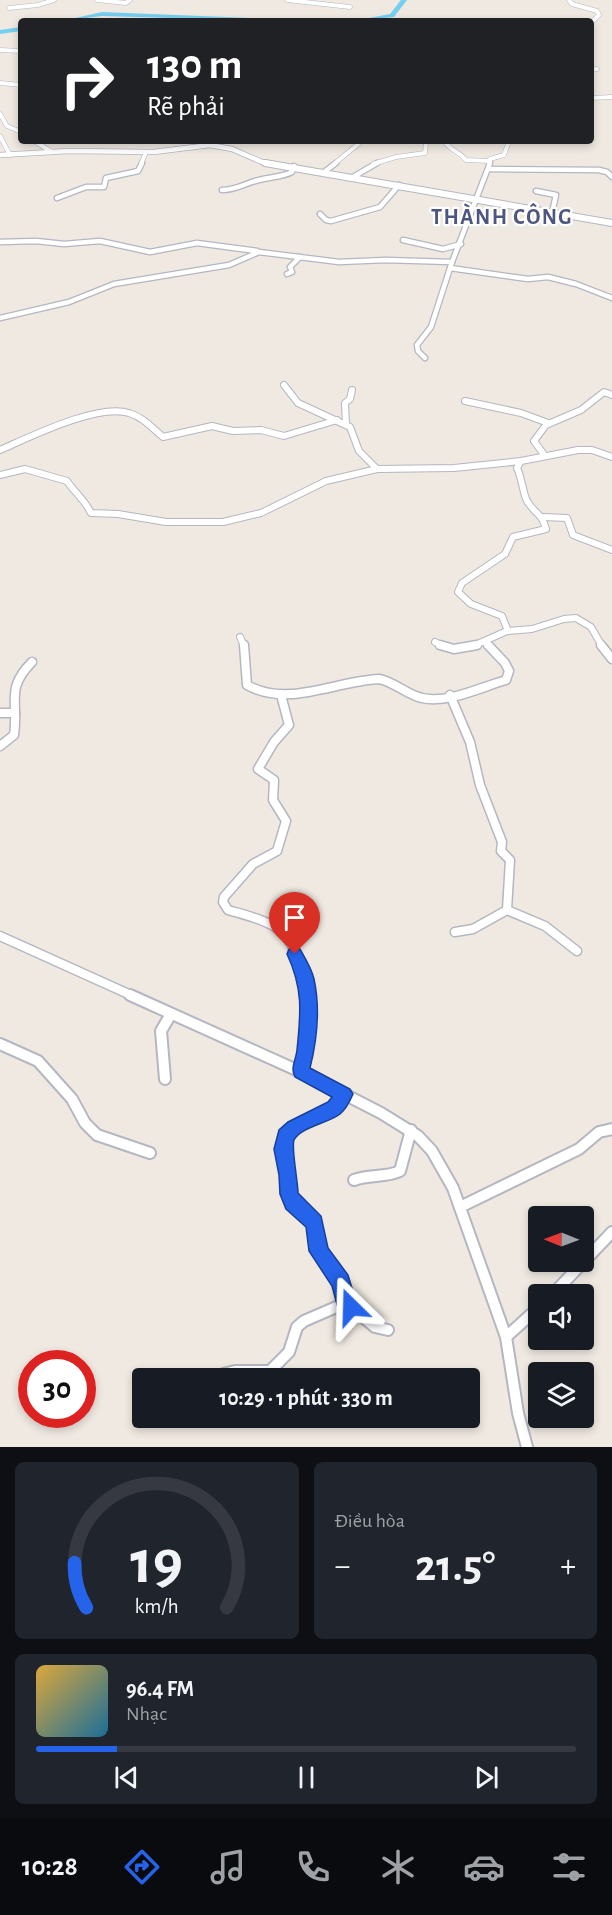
<!DOCTYPE html>
<html lang="vi">
<meta charset="utf-8">
<style>
body{margin:0;font-family:"Alegreya Sans",sans-serif;background:#20242c;color:#f1f3f6;height:100vh;display:flex;flex-direction:column;font-size:22px;white-space:nowrap}
*{box-sizing:border-box;margin:0}
p{font-size:20px;color:#9ea1a6}
.icon{flex:none;width:33px;height:33px;fill:none;stroke:currentColor;stroke-width:2;stroke-linecap:round;stroke-linejoin:round}
.map{position:relative;height:1447px;overflow:hidden}
.sheet{display:flex;flex-direction:column;gap:15px;padding:15px;background:#0d0f14;flex:1}
.sheet>*{flex:none}
.top-card{position:absolute;left:18px;top:18px;width:576px;height:126px;border-radius:6px;box-shadow:0 3px 9px #0003;background:#202124;color:#fff;overflow:hidden}
.needle{width:39px;rotate:271deg}
.fabs{position:absolute;left:528px;top:1206px;display:grid;gap:12px}
.fabs a{display:grid;place-items:center;width:66px;height:66px;border-radius:6px;background:#171b24;box-shadow:0 3px 9px #0003;font-size:30px}
.speed{position:absolute;left:18px;top:1350px;display:flex;gap:12px;font-size:30px;font-weight:700;text-align:center}
.speed>*{display:grid;place-content:center;width:78px;height:78px;border-radius:50%;background:#171b24;box-shadow:0 3px 9px #0003;line-height:1}
.speed .limit{border:9px solid #d22;background:#fff;color:#111}
.pin{position:absolute;display:grid;place-items:center;width:51px;height:51px;color:#fff;margin:-62px -26px;border-radius:50% 50% 50% 0;rotate:-45deg;box-shadow:0 0 6px #0007}
.pin .icon{rotate:45deg}
.me{position:absolute;width:66px;margin:-33px;rotate:338deg;stroke-linejoin:round;filter:drop-shadow(0 0 4px #0008)}
.turn{display:flex;align-items:center;gap:21px;height:126px;padding:0 30px;font-size:27px}
.turn .icon{width:78px;height:78px;stroke-width:2.5}
.turn b{display:block;font-size:42px;line-height:51px}
.big{font-size:45px;font-weight:600;line-height:1.1}
.sheet .tile{flex:1;display:flex;flex-direction:column;justify-content:center;gap:9px;min-width:0;padding:0 21px;border-radius:9px;background:#20242c}
.sheet .dial{align-items:center;gap:0}
.dial svg{height:156px;overflow:visible;fill:none;stroke:#363941;stroke-width:7;stroke-linecap:round;text-anchor:middle}
.dial text{fill:#f1f3f6;stroke:none}
.song{display:flex;align-items:center;gap:18px}
.cover{width:72px;height:72px;border-radius:9px;background:linear-gradient(135deg,hsl(40 70% 55%),hsl(200 70% 35%))}
.played{height:6px;border-radius:3px;background:linear-gradient(90deg,#2563eb 15%,#363941 15%)}
.keys{display:flex;justify-content:space-around;direction:ltr}
.heat{display:flex;justify-content:space-between;align-items:center;font-size:33px;direction:ltr}
.sheet .tiles{flex:1;display:grid;gap:15px;grid-template-columns:1fr 1fr}
.tile:last-child{grid-column:span 2}
.trip{position:absolute;left:132px;top:1368px;width:348px;height:60px;border-radius:6px;background:#171b24;box-shadow:0 3px 9px #0003;font-weight:600;line-height:60px;text-align:center}
.tabs{display:flex;height:96px;justify-content:space-around;align-items:center;background:#090b0e;color:#9ea1a6}
.tabs .icon{width:42px;height:42px}
.tabs .current{color:#2563eb}
.tabs b{font-size:27px;color:#f1f3f6}
.map>svg:first-child{display:block}
.lines{fill:none;stroke-linecap:round;stroke-linejoin:round}
.river{fill:#75cff0;fill-rule:evenodd}
.minor-far4-casing{stroke:#b4b7c1;stroke-width:5}
.minor-far3-casing{stroke:#b4b7c1;stroke-width:7}
.minor-far2-casing{stroke:#b4b7c1;stroke-width:8}
.minor-far1-casing{stroke:#b4b7c1;stroke-width:11}
.minor-casing{stroke:#b4b7c1;stroke-width:14}
.tertiary-far1-casing{stroke:#b4b7c1;stroke-width:6}
.tertiary-casing{stroke:#b4b7c1;stroke-width:8}
.minor-far4{stroke:#fff;stroke-width:4}
.minor-far3{stroke:#fff;stroke-width:4.5}
.minor-far2{stroke:#fff;stroke-width:6}
.minor-far1{stroke:#fff;stroke-width:8}
.minor{stroke:#fff;stroke-width:10}
.tertiary-far1{stroke:#fff;stroke-width:4.5}
.tertiary{stroke:#fff;stroke-width:6}
.route{fill:#2563eb;stroke:#184099;stroke-width:1.5}
.labels{text-anchor:middle;stroke-width:4.5;stroke-linejoin:round;paint-order:stroke}
.far-district-label{font-size:22px;font-weight:bold;letter-spacing:1.5px;fill:#4d5680;stroke:#fff}
</style>
<div class="map">
<svg width="612" height="1447" viewBox="0 0 612 1447">
<rect width="100%" height="100%" fill="#efe9e1"/>
<g class="lines">
<g class="river">
<polygon points="401,0 407,0 394,17 354,21 390,14"/>
<polygon points="102,12 273,19 276,21 102,16 62,21"/>
<polygon points="21,27 21,31 0,34 0,30"/>
</g>
<g class="minor-far4-casing">
<g id="minor-far4">
<polyline points="97,0 126,3 130,0"/>
<polyline points="287,0 350,7"/>
<polyline points="569,0 572,4 597,11 599,15 591,23"/>
<polyline points="9,8 38,5 54,0"/>
<polyline points="0,50 21,51"/>
<polyline points="591,70 597,69"/>
<polyline points="0,83 21,85"/>
<polyline points="591,98 612,97"/>
<polyline points="0,114 7,126 21,132"/>
<polyline points="0,136 10,155"/>
<polyline points="34,141 52,152"/>
<path d="M 444,141 C 452,152 459,151 466,160 L 490,161"/>
<polyline points="141,164 146,152"/>
<polyline points="334,164 362,141"/>
<polyline points="373,164 396,157 425,153 426,143"/>
<polyline points="489,164 490,159 504,155 509,141"/>
</g>
</g>
<g class="minor-far3-casing">
<g id="minor-far3">
<polyline points="489,169 599,170 607,172 612,177"/>
<polyline points="324,172 336,163"/>
<polyline points="353,177 377,163"/>
<path d="M 222,190 C 237,190 245,183 259,180 C 270,177 282,177 292,172 L 294,166"/>
<polyline points="536,191 556,195 552,213"/>
<polyline points="57,198 86,187 104,187 106,178 138,171 142,163"/>
<polyline points="320,214 326,220 331,221 380,207 399,185"/>
<polyline points="403,240 443,249 461,244"/>
<polyline points="0,242 36,241 64,244 100,241 150,252 197,243 257,251"/>
<polyline points="450,268 528,279 548,277 576,284 612,298"/>
<polyline points="287,274 292,272 290,267 300,257"/>
<polyline points="0,318 69,302 114,284 229,265 259,252 339,262 385,260 452,262"/>
<polyline points="425,358 418,351 417,345 431,327 452,262 490,163"/>
</g>
</g>
<g class="minor-far2-casing">
<g id="minor-far2">
<polyline points="284,385 298,403 350,427 359,451 377,469"/>
<polyline points="465,401 521,413 548,423"/>
<polyline points="346,424 345,403 350,399 352,390"/>
<path d="M 0,450 C 30,437 98,403 129,413 C 143,417 152,428 163,437 L 212,426 L 233,431 L 261,430 L 284,436 L 337,420"/>
<polyline points="545,456 534,441 546,425 581,410 604,392 612,395"/>
<path d="M 0,475 L 25,469 L 67,481 C 75,493 85,500 91,513 L 118,514 L 166,522 L 223,522 L 261,513 L 326,481 L 377,469 L 454,468 L 521,461 L 578,450 L 592,450 L 612,457"/>
<polyline points="543,517 567,518 573,535 612,550"/>
<path d="M 508,631 L 502,616 L 471,604 L 458,592 L 462,583 L 505,554 L 513,537 L 546,529 C 542,513 534,513 527,501 C 523,494 522,478 517,468 L 521,461"/>
<polyline points="240,637 244,646"/>
<polyline points="435,642 443,646"/>
<polyline points="485,642 489,646"/>
<polyline points="473,646 507,631 532,629 564,619 576,618 591,627 602,646"/>
</g>
</g>
<g class="minor-far1-casing">
<g id="minor-far1">
<path d="M 244,645 L 247,685 C 288,708 335,681 379,679 C 395,682 407,695 422,698 C 448,704 481,687 506,680 L 509,671 L 505,663 L 488,645"/>
<polyline points="440,645 454,649 477,645"/>
<polyline points="601,645 612,659"/>
<path d="M 281,695 L 289,725 L 274,742 L 258,769 L 274,780 L 273,800 L 286,821 L 277,851 L 253,864 L 224,897 L 223,902 L 228,910 C 245,915 267,920 281,931 C 294,942 307,980 307,996"/>
<polyline points="450,695 470,742 480,785 502,842 501,851 510,860 507,910"/>
<polyline points="0,713 15,713"/>
<path d="M 0,746 L 14,735 C 19,702 5,689 32,662"/>
<polyline points="455,932 473,929 507,910 545,926 577,951"/>
<polyline points="0,936 133,996"/>
</g>
</g>
<g class="minor-casing">
<g id="minor">
<polyline points="130,995 301,1072 381,1113 418,1136 432,1151 453,1188 506,1337 518,1413 527,1447"/>
<polyline points="0,1044 38,1061 72,1099 85,1123 97,1135 150,1153"/>
<polyline points="301,1072 308,1030 307,995"/>
<polyline points="165,1079 161,1031 171,1014"/>
<polyline points="344,1094 334,1108 289,1132 285,1136 283,1149 290,1198 315,1223 318,1251 341,1282 346,1305"/>
<path d="M 354,1180 C 369,1174 385,1178 400,1171 L 411,1130"/>
<polyline points="460,1207 579,1149 599,1132 612,1129"/>
<polyline points="553,1294 612,1232"/>
<polyline points="506,1337 538,1308"/>
<polyline points="223,1374 235,1371 270,1371 289,1352 297,1327 304,1321 341,1305 351,1307 375,1327 388,1330"/>
</g>
</g>
<g class="tertiary-far1-casing">
<polyline id="tertiary-far1" points="0,155 69,151 154,152 210,145 232,149 262,162 274,164"/>
</g>
<g class="tertiary-casing">
<polyline id="tertiary" points="265,163 612,223"/>
</g>
<use href="#minor-far4" class="minor-far4"/>
<use href="#minor-far3" class="minor-far3"/>
<use href="#minor-far2" class="minor-far2"/>
<use href="#minor-far1" class="minor-far1"/>
<use href="#minor" class="minor"/>
<use href="#tertiary-far1" class="tertiary-far1"/>
<use href="#tertiary" class="tertiary"/>
</g>
<path class="route" d="M 295,947 L 300,949 C 305,958 312,969 314,979 C 320,1007 317,1040 310,1068 L 350,1089 L 353,1094 C 350,1101 345,1110 340,1114 C 327,1124 302,1126 294,1140 C 291,1147 298,1182 298,1193 L 321,1216 L 328,1248 L 348,1275 L 355,1298 L 361,1307 L 358,1314 L 351,1317 L 339,1312 L 332,1286 L 309,1251 L 306,1227 L 286,1209 L 280,1194 L 279,1175 L 274,1149 L 279,1130 L 288,1122 L 328,1102 L 332,1097 L 295,1077 C 290,1068 296,1060 297,1050 C 301,1012 303,988 287,954 L 289,949 Z"/>
<g class="labels">
<g class="far-district-label">
<text x="502" y="224">THÀNH CÔNG</text>
</g>
</g>
</svg>
<div class="fabs">
<a><svg class="needle" viewBox="-14 -14 28 28"><path d="M0-13l5 13h-10z" fill="#e53935"/><path d="M0 13l5-13h-10z" fill="#9ea1a6"/></svg></a>
<a><svg class="icon" aria-label="sound" viewBox="0 0 24 24"><path d="M4 9h4l5-4v14l-5-4H4zM17 9q2 3 0 6"/></svg></a>
<a><svg class="icon" aria-label="layers" viewBox="0 0 24 24"><path d="M12 4l9 5-9 5-9-5zM3 14l9 5 9-5"/></svg></a>
</div>
<div class="speed"><div class="limit">30</div></div>
<div class="pin" style="left:295px;top:954px;background:#d93025"><svg class="icon" aria-label="arrive" viewBox="0 0 24 24"><path d="M6 21V4h12l-3 4 3 4H6"/></svg></div>
<svg class="me" style="left:351px;top:1307px" viewBox="-20 -20 40 40"><path d="M0-17L14 15 0 8-14 15z" fill="#2563eb" stroke="#fff" stroke-width="4"/></svg>
<div class="trip">10:29 · 1 phút · 330 m</div>
<div class="top-card">
<div class="turn"><svg class="icon" aria-label="right" viewBox="0 0 24 24"><path d="M7 20v-9h11M14 6l5 5-5 5"/></svg><div><b>130 m</b>Rẽ phải</div></div>
</div>
</div>
<section class="sheet">
<div class="tiles">
<div class="tile dial"><svg viewBox="0 0 100 80">
<path d="M14 69A42 42 0 1 1 86 69"/>
<path d="M14 69A42 42 0 0 1 8 46" stroke="#2563eb"/>
<text x="50" y="56" font-size="32" font-weight="700">19</text>
<text x="50" y="72" font-size="11">km/h</text>
</svg></div>
<div class="tile"><p>Điều hòa</p>
<div class="heat"><a>−</a><b class="big">21.5°</b><a>+</a></div>
</div>
<div class="tile">
<div class="song"><i class="cover"></i><div><b>96.4 FM</b><p>Nhạc</p></div></div>
<div class="played"></div>
<div class="keys"><svg class="icon" aria-label="previous" viewBox="0 0 24 24"><path d="M18 5L8 12l10 7zM5 5v14"/></svg><svg class="icon" aria-label="pause" viewBox="0 0 24 24"><path d="M8 5v14M16 5v14"/></svg><svg class="icon" aria-label="next" viewBox="0 0 24 24"><path d="M6 5l10 7-10 7zM19 5v14"/></svg></div>
</div>
</div>
</section>
<nav class="tabs">
<b>10:28</b>
<svg class="icon current" aria-label="directions" viewBox="0 0 24 24"><path d="M12 3l9 9-9 9-9-9zM9 14v-3h6M13 9l2 2-2 2"/></svg>
<svg class="icon" aria-label="music" viewBox="0 0 24 24"><path d="M9 18V5l10-2v13"/><circle cx="6" cy="18" r="3"/><circle cx="16" cy="16" r="3"/></svg>
<svg class="icon" aria-label="phone" viewBox="0 0 24 24"><path d="M5 4h4l2 5-3 2q2 4 5 5l2-3 5 2v4C11 20 4 13 5 4z"/></svg>
<svg class="icon" aria-label="climate" viewBox="0 0 24 24"><path d="M12 3v18M4 7l16 10M4 17L20 7"/></svg>
<svg class="icon" aria-label="car" viewBox="0 0 24 24"><path d="M5 17H2v-5l4-1 3-4h7l3 4 3 1v5h-3M9 17h6M6 11h13"/><circle cx="7" cy="17" r="2"/><circle cx="17" cy="17" r="2"/></svg>
<svg class="icon" aria-label="filters" viewBox="0 0 24 24"><path d="M4 7h16M4 17h16"/><circle cx="9" cy="7" r="2"/><circle cx="15" cy="17" r="2"/></svg>
</nav>
